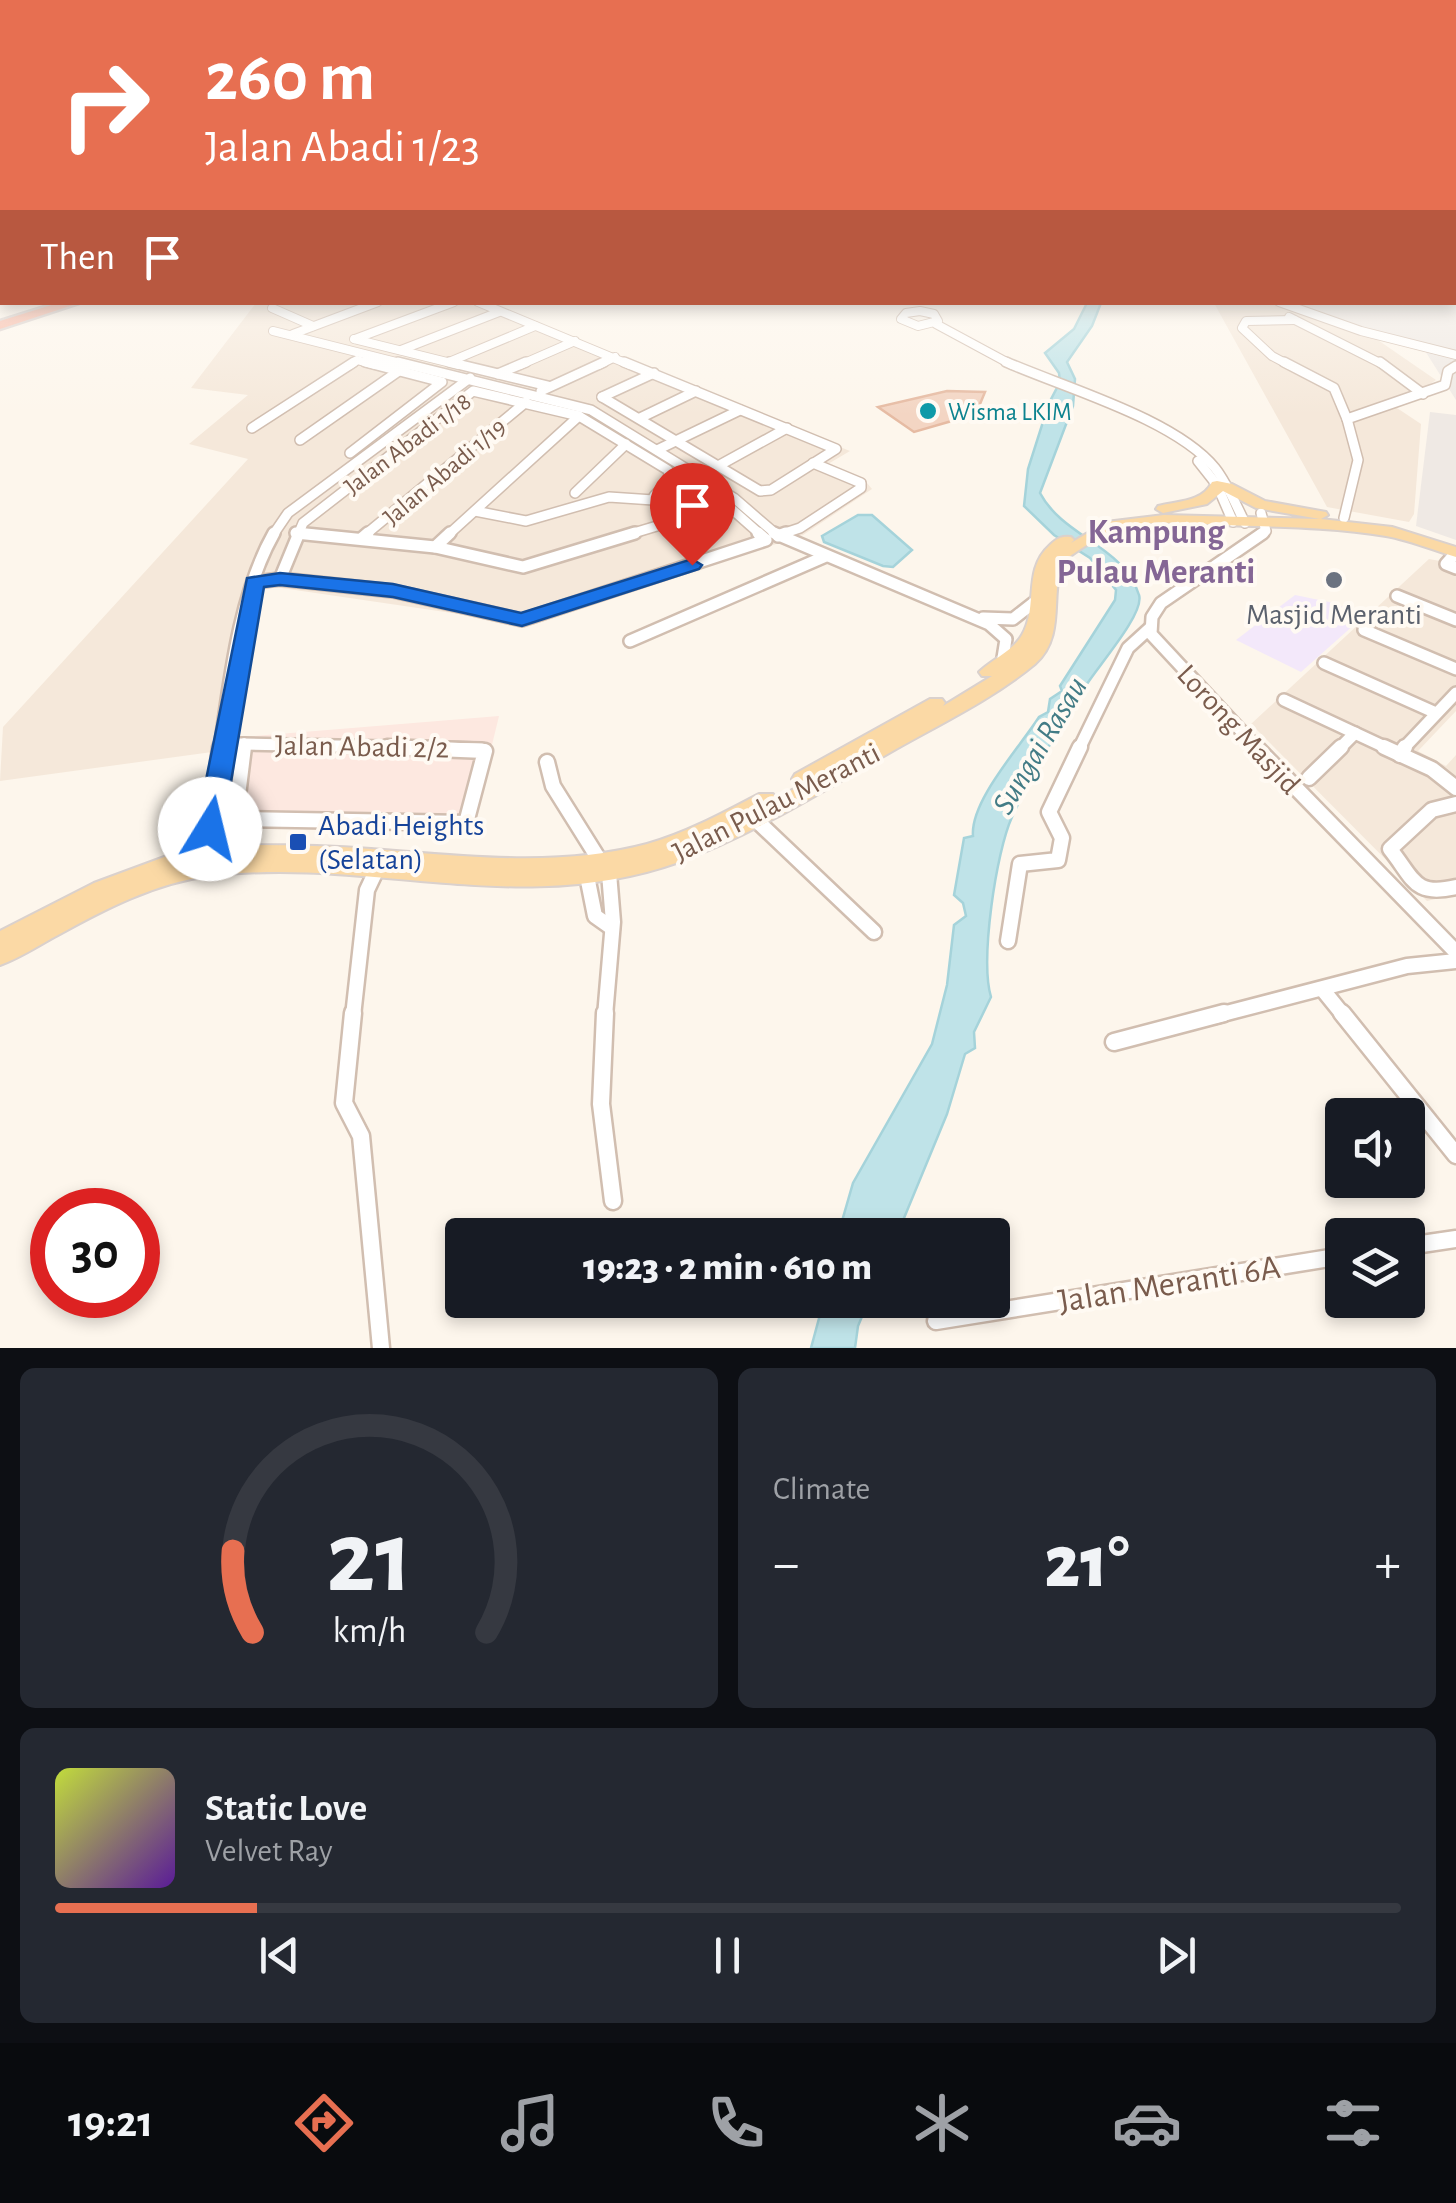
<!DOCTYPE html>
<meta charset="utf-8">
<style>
body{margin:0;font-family:"Alegreya Sans",sans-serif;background:#242831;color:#f1f3f6;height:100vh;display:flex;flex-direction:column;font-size:38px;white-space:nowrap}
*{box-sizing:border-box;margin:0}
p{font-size:32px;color:#9ea1a6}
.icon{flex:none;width:55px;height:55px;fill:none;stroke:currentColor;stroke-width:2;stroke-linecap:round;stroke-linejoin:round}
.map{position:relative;height:1348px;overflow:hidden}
.drawer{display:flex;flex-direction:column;gap:20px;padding:20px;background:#0d0f14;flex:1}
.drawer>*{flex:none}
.hud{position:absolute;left:0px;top:0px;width:1458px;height:305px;box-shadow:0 5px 15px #0003;background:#e76f51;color:#fff;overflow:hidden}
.tools{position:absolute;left:1325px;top:1098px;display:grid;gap:20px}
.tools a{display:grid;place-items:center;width:100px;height:100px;border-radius:10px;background:#171b24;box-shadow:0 5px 15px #0003;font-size:50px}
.speed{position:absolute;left:30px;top:1188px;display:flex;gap:20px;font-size:50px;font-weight:700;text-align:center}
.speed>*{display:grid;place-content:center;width:130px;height:130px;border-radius:50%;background:#171b24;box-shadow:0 5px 15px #0003;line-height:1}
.speed .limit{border:15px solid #d22;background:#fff;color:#111}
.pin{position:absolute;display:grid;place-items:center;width:85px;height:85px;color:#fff;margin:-102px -42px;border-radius:50% 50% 50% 0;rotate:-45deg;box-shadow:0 0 10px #0007}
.pin .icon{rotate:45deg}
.me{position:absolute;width:110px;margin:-55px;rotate:9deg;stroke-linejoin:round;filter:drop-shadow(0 0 8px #0008)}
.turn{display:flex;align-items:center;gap:35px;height:210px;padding:0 40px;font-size:45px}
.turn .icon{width:130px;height:130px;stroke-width:2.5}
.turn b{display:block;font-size:70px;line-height:85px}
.then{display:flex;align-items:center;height:95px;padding:0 40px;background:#0003;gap:20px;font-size:38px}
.big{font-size:75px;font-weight:800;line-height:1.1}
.drawer .widget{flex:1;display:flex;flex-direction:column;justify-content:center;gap:15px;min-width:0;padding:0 35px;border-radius:15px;background:#242831}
.drawer .dial{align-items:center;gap:0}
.dial svg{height:260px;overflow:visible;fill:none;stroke:#363941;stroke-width:7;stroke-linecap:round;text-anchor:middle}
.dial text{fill:#f1f3f6;stroke:none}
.song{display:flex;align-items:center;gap:30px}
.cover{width:120px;height:120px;border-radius:15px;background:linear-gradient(135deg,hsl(70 70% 55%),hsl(270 70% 35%))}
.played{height:10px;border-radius:5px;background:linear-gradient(90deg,#e76f51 15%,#363941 15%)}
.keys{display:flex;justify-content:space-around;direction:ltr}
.heat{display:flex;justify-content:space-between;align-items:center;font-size:55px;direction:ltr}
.drawer .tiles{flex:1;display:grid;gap:20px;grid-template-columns:1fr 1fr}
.widget:last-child{grid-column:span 2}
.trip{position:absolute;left:445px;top:1218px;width:565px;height:100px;border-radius:10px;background:#171b24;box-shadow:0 5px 15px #0003;font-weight:800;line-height:100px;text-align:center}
.dock{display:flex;height:160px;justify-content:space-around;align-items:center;background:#090b0e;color:#9ea1a6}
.dock .icon{width:70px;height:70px}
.dock .current{color:#e76f51}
.dock b{font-size:45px;color:#f1f3f6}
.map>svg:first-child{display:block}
.residential{fill:#f5e8da}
.commercial{fill:#fde8e0}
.industrial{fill:#efe9e4}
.education{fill:#f3e8fa}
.water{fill:#bfe3e8;stroke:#a5d3da;stroke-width:2.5}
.building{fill:#f3d5c3;stroke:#e6bba3;stroke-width:2.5}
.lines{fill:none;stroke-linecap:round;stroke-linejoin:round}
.minor-far4-casing{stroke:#d1beb0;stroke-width:10}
.minor-far3-casing{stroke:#d1beb0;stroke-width:12}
.minor-far2-casing{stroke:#d1beb0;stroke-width:16}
.minor-far1-casing{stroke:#d1beb0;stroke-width:19}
.minor-casing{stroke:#d1beb0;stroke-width:21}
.primary-casing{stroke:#dad1cd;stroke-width:4}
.motorway-casing{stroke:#dad1cd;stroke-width:5}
.minor-far4{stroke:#fff;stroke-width:8}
.minor-far3{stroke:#fff;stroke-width:9}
.minor-far2{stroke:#fff;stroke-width:11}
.minor-far1{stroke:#fff;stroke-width:14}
.minor{stroke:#fff;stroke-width:16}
.primary{fill:#fbd9a5;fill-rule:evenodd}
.motorway{fill:#f7b7a3;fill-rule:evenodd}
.route{fill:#1a73e8;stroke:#114b97;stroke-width:2.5}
.culture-dot{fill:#0f9aa8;stroke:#fffaf3;stroke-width:4}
.worship-dot{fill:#6b7280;stroke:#fffaf3;stroke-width:4}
.transit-dot{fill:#1a4fb4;stroke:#fffaf3;stroke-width:4}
.labels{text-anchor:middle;stroke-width:8;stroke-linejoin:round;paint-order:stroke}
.far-culture-label{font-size:25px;fill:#0d838f;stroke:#fffaf3;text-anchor:start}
.far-street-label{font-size:25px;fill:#7a5c4d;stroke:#fffaf3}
.worship-label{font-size:30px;fill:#5b616d;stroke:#fffaf3}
.street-label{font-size:30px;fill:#7a5c4d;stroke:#fffaf3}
.transit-label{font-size:30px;fill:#164399;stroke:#fffaf3;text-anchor:start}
.water-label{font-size:32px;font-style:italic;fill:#437c86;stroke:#fffaf3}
.quarter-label{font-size:35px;font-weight:bold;fill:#846695;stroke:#fffaf3}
.near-street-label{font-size:35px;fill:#7a5c4d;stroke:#fffaf3}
</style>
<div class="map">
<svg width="1456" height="1348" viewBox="0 0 1456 1348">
<rect width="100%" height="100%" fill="#fdf6ec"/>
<g class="residential">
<polygon points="256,303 482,303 850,451 828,464 867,483 872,489 803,535 533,625 261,585 234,749 0,781 3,727 248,459 189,444 248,395 191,388"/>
<polygon points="1214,303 1269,303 1372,336 1436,380 1420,391 1388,402 1421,424 1414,514 1409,522 1327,507"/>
<polygon points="1429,559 1456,564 1456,711 1418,751 1446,766 1456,755 1456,894 1427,901 1251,724"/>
</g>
<polygon class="commercial" points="499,716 471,831 232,826 243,737"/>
<g class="industrial">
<polygon points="1456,226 1456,400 1422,346 1274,303 1455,302"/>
<polygon points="1430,412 1456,415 1456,540 1416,526"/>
</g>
<polygon class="education" points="1295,595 1334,603 1364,616 1301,672 1236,640"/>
<g class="water">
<path d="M 1087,303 L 1101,303 L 1092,326 L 1067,362 L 1075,379 L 1073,406 L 1040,493 C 1063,537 1124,546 1139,595 C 1145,613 1099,665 1087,684 C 1060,726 1033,771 1012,817 C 996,852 980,960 991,997 L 974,1032 L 975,1048 L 965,1054 L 947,1114 L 897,1235 L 838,1235 L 853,1183 L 932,1044 L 947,985 L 954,925 L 966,916 L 963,903 L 954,895 L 964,838 L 973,836 C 970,801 1020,747 1039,717 L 1048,712 L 1050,699 L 1062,691 L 1060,686 L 1115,600 L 1116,590 L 1090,558 L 1054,535 L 1024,506 L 1028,469 L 1049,403 L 1060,382 L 1059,373 L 1045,353 L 1074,329 Z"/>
<polygon points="858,515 872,515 912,550 893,567 883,566 824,542 822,536"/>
<polygon points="824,1300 869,1300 858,1326 855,1348 811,1348"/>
</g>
<polygon class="building" points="947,391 985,392 980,404 962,418 914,432 878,407"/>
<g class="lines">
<g class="minor-far4-casing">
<g id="minor-far4">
<polyline points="478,302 630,365"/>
<polyline points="1279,302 1361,331 1456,355"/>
<polyline points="272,308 313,326"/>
<polygon points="920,311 934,314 938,321 918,326 901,319 906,313"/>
<polyline points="1289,317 1384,365"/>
<polyline points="936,324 1012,365"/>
<polyline points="273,331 408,365"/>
<polyline points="293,334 378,302"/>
<polyline points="354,339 459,365"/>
<polyline points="355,339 454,302"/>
<polyline points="401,350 499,312"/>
<polyline points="449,362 535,326"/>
<polyline points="350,365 357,360 375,365"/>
<polyline points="520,365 575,341"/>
<polyline points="599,365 615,357"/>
<polyline points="1289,365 1272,356 1242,328 1246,321 1294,320"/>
</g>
</g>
<g class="minor-far3-casing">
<g id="minor-far3">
<polyline points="398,362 591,410 734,498 777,535"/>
<polyline points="449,362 548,386"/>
<path d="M 1006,362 C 1065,388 1175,419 1215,468 C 1227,483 1236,505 1245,523"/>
<polyline points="1284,362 1334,388 1347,419"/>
<polyline points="1380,362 1423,394"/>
<polyline points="498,374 526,362"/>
<polyline points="541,391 604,362"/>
<polyline points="602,397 760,491 771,490 836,449 624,362"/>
<polyline points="602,397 654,373"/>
<polyline points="640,418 696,391"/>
<polyline points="252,428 354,362"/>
<polyline points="300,440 403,368"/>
<polyline points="657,450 740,410"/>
<polyline points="350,453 442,382 365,362"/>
<polyline points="1198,461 1217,485 1233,522"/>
<polyline points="718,466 787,428"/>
<polyline points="575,493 626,444"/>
<polyline points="475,511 526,521 609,497 727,505 761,535"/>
<polyline points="1344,518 1358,460 1347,419 1445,385 1448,371 1456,366"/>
<polyline points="296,533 321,535"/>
<polyline points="273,535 288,513 470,378"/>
<polyline points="298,535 303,523 473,391 579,416 668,470 670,479 654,496"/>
<polyline points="365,535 526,402"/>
<polyline points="448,535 579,416"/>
<polyline points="627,535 720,507"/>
<polyline points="779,535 800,528 861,488 861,483 813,463"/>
<polyline points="1259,535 1266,531 1261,513"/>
</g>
</g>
<g class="minor-far2-casing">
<g id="minor-far2">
<polyline points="296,533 435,547 523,567 635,533"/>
<polyline points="774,533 989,624 1006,639 1002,664"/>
<polyline points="778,536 786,533"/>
<polyline points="361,539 368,533"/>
<polyline points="435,547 450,533"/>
<polyline points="1456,553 1446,564 1456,568"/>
<polyline points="280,579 299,533"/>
<polyline points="255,582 280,579 393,591 522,620 766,540 758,533"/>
<polyline points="1397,596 1456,620"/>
<polyline points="983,618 1013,619 1036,601"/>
<polyline points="1364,630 1456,669"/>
<polyline points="630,641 826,556"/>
<polyline points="1324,663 1436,713"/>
<polyline points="1284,700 1389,749"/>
<polyline points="223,744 244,744"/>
<polyline points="244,744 482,749"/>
<path d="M 220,749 C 230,679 239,595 274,533"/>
<polyline points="243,749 244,744"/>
<polyline points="1079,749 1128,648 1150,628"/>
<polyline points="1258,749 1151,634 1152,617 1161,603 1263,533"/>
<polyline points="1339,749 1355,733"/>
<polyline points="1403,749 1456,693"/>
</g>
</g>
<g class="minor-far1-casing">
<g id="minor-far1">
<polyline points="244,747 236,812 240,819 466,823 485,751 387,747"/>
<polyline points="1256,747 1456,952"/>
<polyline points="1384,747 1432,769 1456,788"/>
<polyline points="1400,755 1405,747"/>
<polyline points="547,762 553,786 600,861"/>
<polyline points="1309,778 1341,747"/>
<path d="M 1456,804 L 1432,810 L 1390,849 C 1414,879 1414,897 1456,887"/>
<polyline points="755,819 874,932"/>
<polyline points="205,859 220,747"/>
<polyline points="587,876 595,916 612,928"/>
<polyline points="1008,941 1020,864 1058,860 1062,838 1049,812 1080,747"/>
<polyline points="1323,990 1344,1016"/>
<polyline points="353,1016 367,890 376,871"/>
<polyline points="605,1016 613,922 609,873"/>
<polyline points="1215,1016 1407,966 1456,961"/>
</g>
</g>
<g class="minor-casing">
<g id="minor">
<polyline points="353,1013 344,1103 361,1136 381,1348"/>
<polyline points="605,1013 601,1104 613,1201"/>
<polyline points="1342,1013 1456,1155"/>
<polyline points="1114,1042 1224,1013"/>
<polyline points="1408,1246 1456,1239"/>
<polyline points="936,1321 1342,1256"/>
</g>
</g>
<g class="primary-casing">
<path id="primary" d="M 1217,481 L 1232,484 L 1265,501 L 1326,512 L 1328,515 L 1321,519 L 1392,527 L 1456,547 L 1456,557 C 1433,550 1409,540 1386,536 C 1332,527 1277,527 1223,525 C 1189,524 1150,519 1117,529 C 1107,532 1076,551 1068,558 C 1045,582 1070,634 1035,664 C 994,698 942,723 896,749 C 826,789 755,834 679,862 C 519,919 369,856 209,876 C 155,883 105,909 58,935 C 39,945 20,958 0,965 L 0,931 L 94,883 L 167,856 L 202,824 C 220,819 232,844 256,845 C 294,845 333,846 371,849 C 462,856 557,868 647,844 C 686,833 723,813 759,794 L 773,794 L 776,799 L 801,785 L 792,779 L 795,774 L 930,699 L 942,699 L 945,703 L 943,706 L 992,676 L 982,676 L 979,672 C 992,659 1012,652 1022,635 C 1039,606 1022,570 1050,545 C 1057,538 1062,536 1071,537 L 1074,540 L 1071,543 L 1106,522 L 1164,515 L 1320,519 L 1256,508 L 1223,491 L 1207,504 L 1163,513 L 1156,509 L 1158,506 C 1177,501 1203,502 1212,482 ZM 208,841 L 216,847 L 200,849 Z"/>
</g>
<g class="motorway-casing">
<polygon id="motorway" points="61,302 82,302 0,329 0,321"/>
</g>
<use href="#minor-far4" class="minor-far4"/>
<use href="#minor-far3" class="minor-far3"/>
<use href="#minor-far2" class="minor-far2"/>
<use href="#minor-far1" class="minor-far1"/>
<use href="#minor" class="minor"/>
<use href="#primary" class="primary"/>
<use href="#motorway" class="motorway"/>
</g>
<linearGradient id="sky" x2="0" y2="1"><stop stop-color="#97c7e8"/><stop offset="0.54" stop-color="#fefbf6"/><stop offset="1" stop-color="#fefbf6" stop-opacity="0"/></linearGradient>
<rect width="1456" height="415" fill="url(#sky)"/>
<polygon class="route" points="692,559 702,565 699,569 522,626 393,597 280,585 264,587 223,829 219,836 200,836 196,829 247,578 280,573 393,584 521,613"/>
<circle class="culture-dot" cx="928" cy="411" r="10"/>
<circle class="worship-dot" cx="1334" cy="580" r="10"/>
<rect class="transit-dot" x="288" y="832" width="20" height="20" rx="5"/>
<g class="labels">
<g class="far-culture-label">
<text x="948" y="420">Wisma LKIM</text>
</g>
<g class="far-street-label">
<text transform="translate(407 443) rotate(-37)" y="9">Jalan Abadi 1/18</text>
<text transform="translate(444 471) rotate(-40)" y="9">Jalan Abadi 1/19</text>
</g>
<g class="worship-label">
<text x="1334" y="624">Masjid Meranti</text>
</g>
<g class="street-label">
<text transform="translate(1239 729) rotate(47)" y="10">Lorong Masjid</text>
<text transform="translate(362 746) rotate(1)" y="10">Jalan Abadi 2/2</text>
<text transform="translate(776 802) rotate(-27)" y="10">Jalan Pulau Meranti</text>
</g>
<g class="transit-label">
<text x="318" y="835">Abadi Heights<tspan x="318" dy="34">(Selatan)</tspan></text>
</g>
<g class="water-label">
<text transform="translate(1039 745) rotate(-59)" y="11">Sungai Rasau</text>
</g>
<g class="quarter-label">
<text x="1156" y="543">Kampung<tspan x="1156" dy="40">Pulau Meranti</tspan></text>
</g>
<g class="near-street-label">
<text transform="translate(1169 1283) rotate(-9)" y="12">Jalan Meranti 6A</text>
</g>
</g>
</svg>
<div class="tools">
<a><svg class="icon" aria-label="sound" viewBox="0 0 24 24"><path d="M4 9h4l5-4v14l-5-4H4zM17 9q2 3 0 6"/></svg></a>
<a><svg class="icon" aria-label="layers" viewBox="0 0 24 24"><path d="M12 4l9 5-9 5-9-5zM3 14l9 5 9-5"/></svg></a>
</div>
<div class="speed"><div class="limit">30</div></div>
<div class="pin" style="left:692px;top:565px;background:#d93025"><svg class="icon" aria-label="arrive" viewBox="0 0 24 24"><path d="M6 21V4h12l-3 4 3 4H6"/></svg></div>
<svg class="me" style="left:210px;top:829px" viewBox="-20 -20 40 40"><circle r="19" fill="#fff"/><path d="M0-13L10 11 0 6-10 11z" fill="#1a73e8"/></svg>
<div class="trip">19:23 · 2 min · 610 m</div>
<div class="hud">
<div class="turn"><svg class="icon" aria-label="right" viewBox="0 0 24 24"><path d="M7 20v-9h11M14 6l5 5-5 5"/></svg><div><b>260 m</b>Jalan Abadi 1/23</div></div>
<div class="then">Then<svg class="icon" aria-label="arrive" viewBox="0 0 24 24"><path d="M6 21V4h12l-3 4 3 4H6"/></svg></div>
</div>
</div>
<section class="drawer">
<div class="tiles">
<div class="widget dial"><svg viewBox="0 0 100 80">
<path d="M14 69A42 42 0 1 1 86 69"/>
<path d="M14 69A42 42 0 0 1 8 44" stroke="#e76f51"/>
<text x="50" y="56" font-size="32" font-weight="700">21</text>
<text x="50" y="72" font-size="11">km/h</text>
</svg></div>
<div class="widget"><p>Climate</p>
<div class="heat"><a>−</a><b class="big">21°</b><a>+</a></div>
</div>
<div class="widget">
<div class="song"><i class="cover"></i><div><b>Static Love</b><p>Velvet Ray</p></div></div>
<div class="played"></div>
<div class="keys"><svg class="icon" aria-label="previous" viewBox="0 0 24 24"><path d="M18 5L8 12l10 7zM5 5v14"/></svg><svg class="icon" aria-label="pause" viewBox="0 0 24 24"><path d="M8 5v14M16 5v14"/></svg><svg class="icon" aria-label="next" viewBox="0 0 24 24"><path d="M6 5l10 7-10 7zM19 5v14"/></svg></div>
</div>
</div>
</section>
<nav class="dock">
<b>19:21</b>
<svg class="icon current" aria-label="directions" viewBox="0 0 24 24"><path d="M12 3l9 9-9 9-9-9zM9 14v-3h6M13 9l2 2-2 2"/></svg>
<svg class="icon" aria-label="music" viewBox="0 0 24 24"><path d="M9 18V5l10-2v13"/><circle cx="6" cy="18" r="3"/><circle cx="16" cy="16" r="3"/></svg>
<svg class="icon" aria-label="phone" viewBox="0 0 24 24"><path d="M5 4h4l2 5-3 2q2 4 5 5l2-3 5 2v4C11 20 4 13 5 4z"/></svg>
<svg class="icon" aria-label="climate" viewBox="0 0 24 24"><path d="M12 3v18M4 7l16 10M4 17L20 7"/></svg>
<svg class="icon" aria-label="car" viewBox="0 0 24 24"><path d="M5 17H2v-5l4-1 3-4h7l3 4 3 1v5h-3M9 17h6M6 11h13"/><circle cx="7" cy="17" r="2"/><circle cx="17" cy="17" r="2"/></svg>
<svg class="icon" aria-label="filters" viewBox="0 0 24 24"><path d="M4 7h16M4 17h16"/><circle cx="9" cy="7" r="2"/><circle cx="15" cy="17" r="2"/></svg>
</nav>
